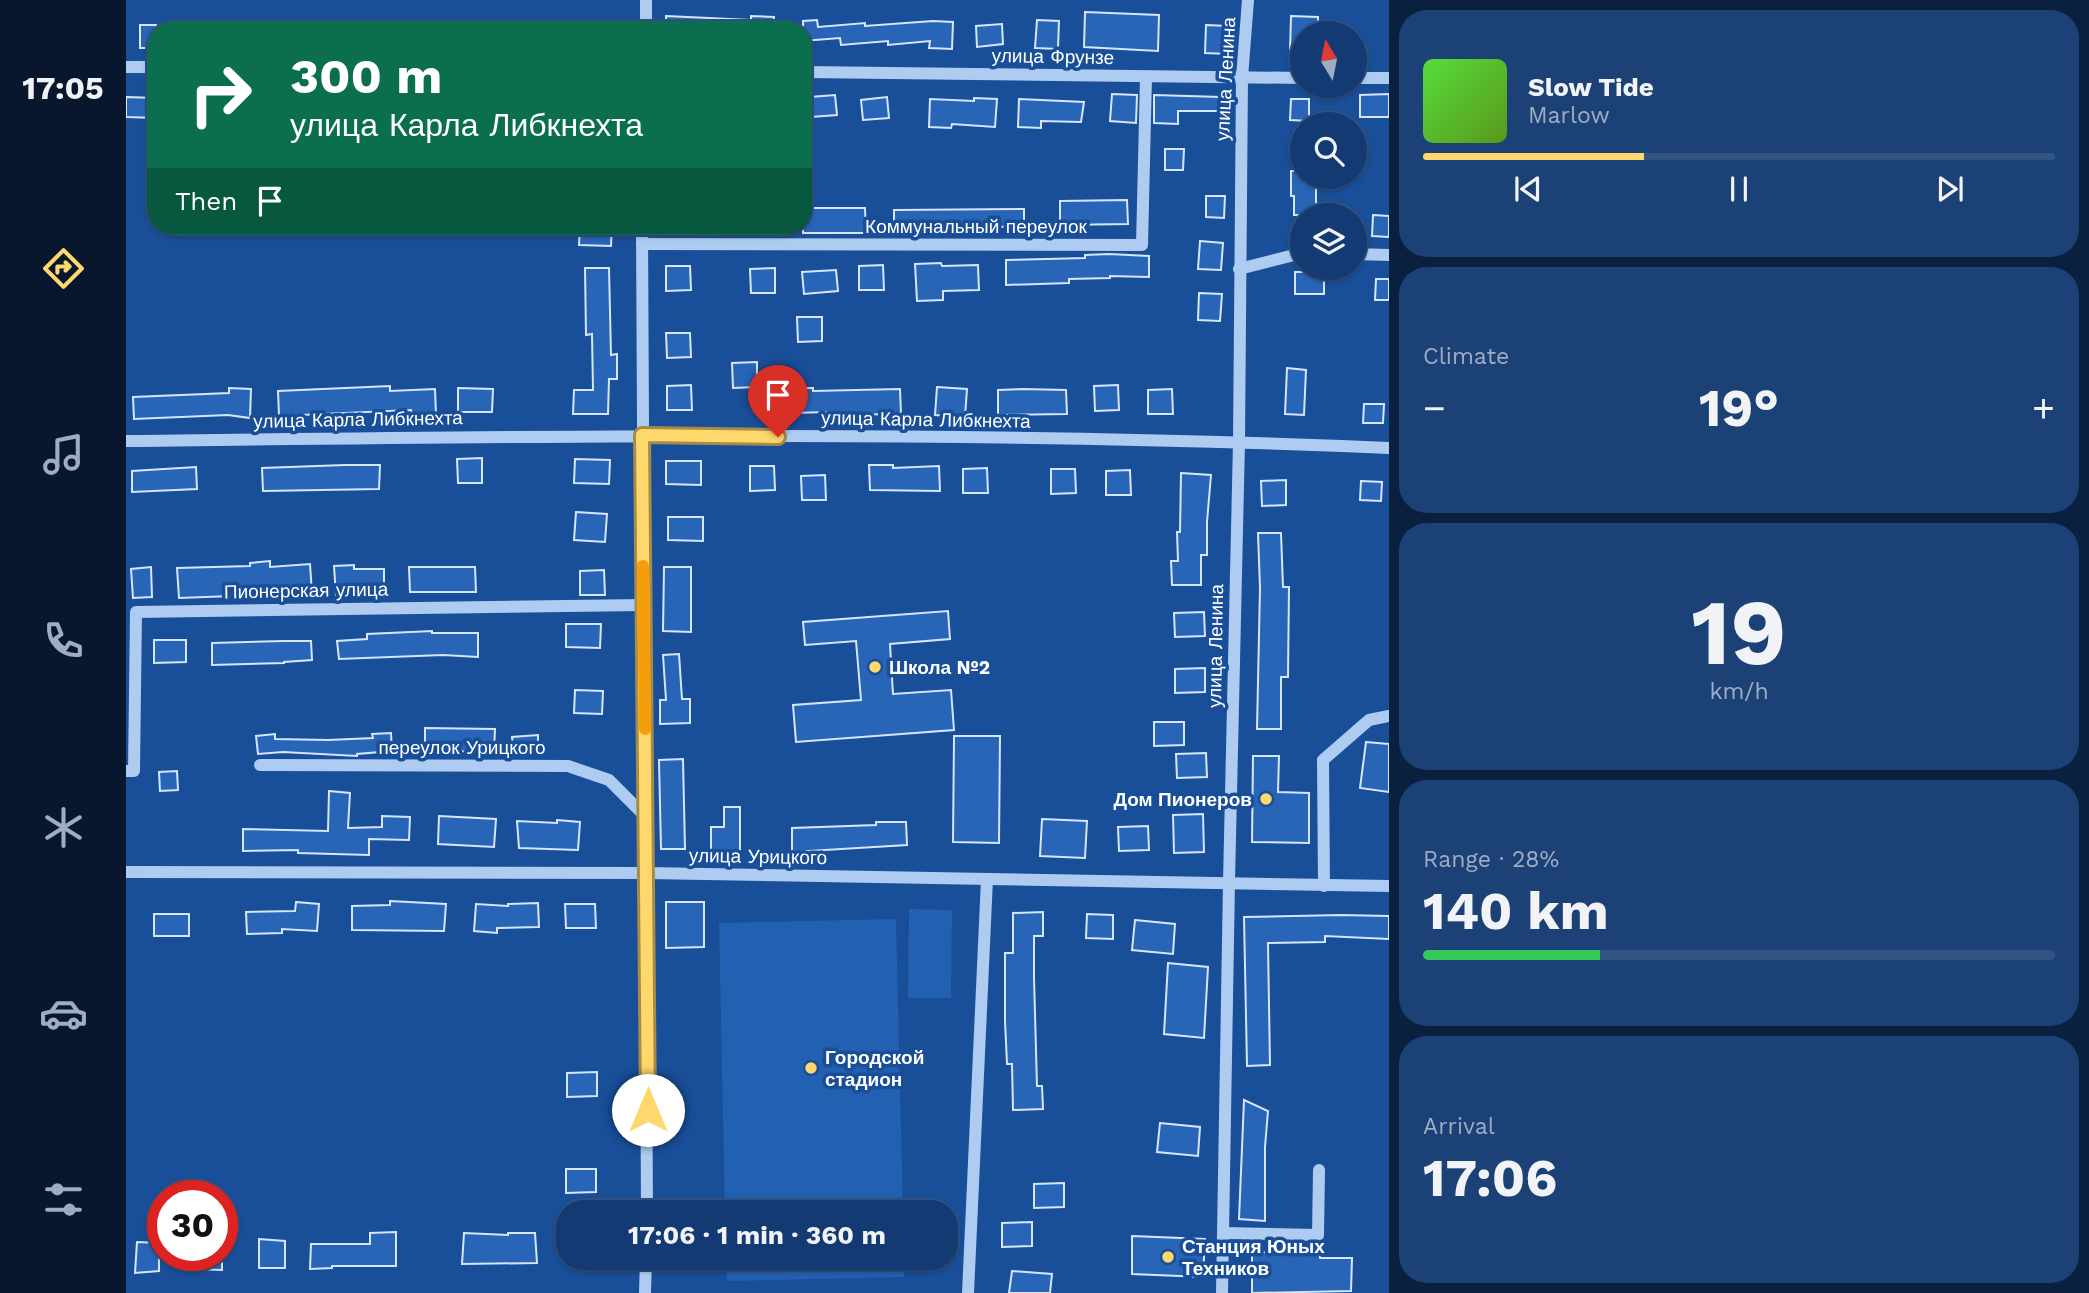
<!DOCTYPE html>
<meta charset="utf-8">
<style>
body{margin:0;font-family:"Work Sans",sans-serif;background:#1c4177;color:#f1f3f6;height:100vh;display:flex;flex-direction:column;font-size:26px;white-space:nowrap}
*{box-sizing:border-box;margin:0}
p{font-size:23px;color:#9dadc4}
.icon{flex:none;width:38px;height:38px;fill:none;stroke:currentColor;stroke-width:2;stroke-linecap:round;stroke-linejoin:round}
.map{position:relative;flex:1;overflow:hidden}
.details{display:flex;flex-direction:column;gap:10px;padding:10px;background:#0a203f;width:700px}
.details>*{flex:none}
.hud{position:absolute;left:21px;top:21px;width:665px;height:214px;border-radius:28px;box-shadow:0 2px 5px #0004,0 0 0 2px #325484;background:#0b6e4f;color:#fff;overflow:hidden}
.needle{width:46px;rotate:350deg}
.fabs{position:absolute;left:1164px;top:21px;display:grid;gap:14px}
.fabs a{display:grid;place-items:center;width:77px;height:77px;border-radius:50%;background:#133a72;box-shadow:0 2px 5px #0004,0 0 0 2px #325484;font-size:35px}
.speed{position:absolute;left:21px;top:1180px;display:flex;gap:14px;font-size:35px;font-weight:700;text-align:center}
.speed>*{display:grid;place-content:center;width:91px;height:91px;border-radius:50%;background:#133a72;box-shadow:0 2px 5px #0004,0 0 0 2px #325484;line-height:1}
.speed .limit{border:10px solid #d22;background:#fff;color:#111}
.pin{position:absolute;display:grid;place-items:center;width:60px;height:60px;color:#fff;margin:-72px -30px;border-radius:50% 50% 50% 0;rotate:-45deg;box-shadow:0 0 7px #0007}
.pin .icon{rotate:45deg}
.me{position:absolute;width:77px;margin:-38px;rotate:0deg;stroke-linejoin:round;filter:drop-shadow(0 0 5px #0008)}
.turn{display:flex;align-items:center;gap:24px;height:147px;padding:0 28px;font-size:32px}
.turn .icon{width:91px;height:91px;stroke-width:2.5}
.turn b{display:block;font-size:49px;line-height:60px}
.then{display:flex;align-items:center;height:66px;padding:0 28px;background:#0003;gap:14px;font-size:26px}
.big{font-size:52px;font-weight:700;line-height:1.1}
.details .widget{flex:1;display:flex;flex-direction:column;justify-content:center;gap:10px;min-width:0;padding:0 24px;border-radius:28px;background:#1c4177}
.details .dial{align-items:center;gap:0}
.dial b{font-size:91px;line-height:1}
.song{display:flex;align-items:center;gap:21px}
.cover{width:84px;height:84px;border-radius:10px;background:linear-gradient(135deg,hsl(110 70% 55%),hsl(90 70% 35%))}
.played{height:7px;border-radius:4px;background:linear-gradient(90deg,#ffd86d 35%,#325484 35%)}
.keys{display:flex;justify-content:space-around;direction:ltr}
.heat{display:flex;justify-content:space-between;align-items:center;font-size:38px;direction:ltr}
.charge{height:10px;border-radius:5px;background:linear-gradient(90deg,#34c759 28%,#325484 0)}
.trip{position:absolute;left:430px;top:1200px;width:402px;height:70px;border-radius:28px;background:#133a72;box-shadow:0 2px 5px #0004,0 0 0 2px #325484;font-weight:700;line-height:70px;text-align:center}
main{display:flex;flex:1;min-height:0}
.menu{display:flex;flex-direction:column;width:126px;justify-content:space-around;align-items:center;background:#08172e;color:#9dadc4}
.menu .icon{width:49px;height:49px}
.menu .current{color:#ffd86d}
.menu b{font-size:32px;color:#f1f3f6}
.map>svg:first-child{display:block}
.green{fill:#2260b1}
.building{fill:#2865b6;stroke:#d5e6fc;stroke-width:2}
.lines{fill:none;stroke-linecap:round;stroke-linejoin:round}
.minor{stroke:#aecbf1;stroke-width:12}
.route-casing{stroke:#a68c47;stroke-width:18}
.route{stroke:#ffd86d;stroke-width:12}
.slow{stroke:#f59e0b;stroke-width:12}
.poi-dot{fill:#ffd86d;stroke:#194e98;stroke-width:2.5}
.labels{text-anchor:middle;stroke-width:7;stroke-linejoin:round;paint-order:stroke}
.street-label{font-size:19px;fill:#fff;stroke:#194e98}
.poi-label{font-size:19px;font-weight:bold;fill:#fff;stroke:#194e98;text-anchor:start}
</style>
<main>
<nav class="menu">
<b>17:05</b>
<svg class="icon current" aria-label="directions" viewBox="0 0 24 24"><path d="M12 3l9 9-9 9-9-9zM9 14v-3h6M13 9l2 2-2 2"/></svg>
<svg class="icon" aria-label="music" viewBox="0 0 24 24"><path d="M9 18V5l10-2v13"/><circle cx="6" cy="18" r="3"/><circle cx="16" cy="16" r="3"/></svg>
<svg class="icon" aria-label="phone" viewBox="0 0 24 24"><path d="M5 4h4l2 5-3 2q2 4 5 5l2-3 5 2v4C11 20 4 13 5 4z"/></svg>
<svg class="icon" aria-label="climate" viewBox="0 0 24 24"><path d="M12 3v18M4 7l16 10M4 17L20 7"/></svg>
<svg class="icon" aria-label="car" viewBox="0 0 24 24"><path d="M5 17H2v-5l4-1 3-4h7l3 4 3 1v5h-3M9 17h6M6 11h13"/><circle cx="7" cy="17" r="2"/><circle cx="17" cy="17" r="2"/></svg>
<svg class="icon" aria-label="filters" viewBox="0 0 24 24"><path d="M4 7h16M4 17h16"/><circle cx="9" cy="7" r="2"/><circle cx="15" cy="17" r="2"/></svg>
</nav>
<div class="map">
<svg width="1263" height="1293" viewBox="0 0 1263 1293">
<rect width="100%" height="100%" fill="#194e98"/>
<g class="green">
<polygon points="783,909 826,910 825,998 782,998"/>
<polygon points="770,919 777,1213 599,1213 593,923"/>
<polygon points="600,1258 778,1258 778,1277 601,1281"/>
</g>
<g class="building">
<polygon points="959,12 1033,15 1032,51 958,47"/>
<polygon points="540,16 625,20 625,16 648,17 647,30 540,30"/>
<polygon points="1165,16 1192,17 1192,33 1176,33 1176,51 1164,51"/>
<polygon points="691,20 692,27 739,23 739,26 807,21 827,22 826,49 803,48 804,41 762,45 762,41 715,45 714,38 677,41 677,21"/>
<polygon points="911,20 933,21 932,49 909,48"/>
<polygon points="876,24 877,44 851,47 850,26"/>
<rect x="14" y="25" width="16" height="23"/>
<polygon points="1080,25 1103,26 1102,54 1079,53"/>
<polygon points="986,94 1011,95 1010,123 984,121"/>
<polygon points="1263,94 1263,117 1234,117 1234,95"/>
<polygon points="709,95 711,115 685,117 684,97"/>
<polygon points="1028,95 1095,97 1095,111 1052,111 1052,124 1028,123"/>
<polygon points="0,97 30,98 30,118 0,117"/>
<polygon points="761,97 763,118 737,120 735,100"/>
<polygon points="848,98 871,99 869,127 826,124 825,128 803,127 804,99 848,101"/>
<polygon points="893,99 958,102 955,122 915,121 915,128 892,127"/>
<polygon points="1165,99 1183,99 1183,121 1164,120"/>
<polygon points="1039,149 1058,149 1057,170 1039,170"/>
<polygon points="1165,171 1176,171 1176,177 1190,177 1190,215 1168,215 1168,196 1165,196"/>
<polygon points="1080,196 1099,196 1098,218 1080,217"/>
<polygon points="1001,200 1002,224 934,225 934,201"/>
<polygon points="677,208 739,208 740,233 677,233"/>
<polygon points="898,209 898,226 768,231 768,210"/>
<polygon points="1247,215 1263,216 1263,237 1246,236"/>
<polygon points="454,226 486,226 485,246 453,245"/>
<polygon points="1074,241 1097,243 1095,270 1072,269"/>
<polygon points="983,254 1023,256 1023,277 984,276 984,278 943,279 943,283 880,285 880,260 959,258 959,255"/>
<polygon points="815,263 816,266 852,265 853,290 817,291 817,300 791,301 789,264"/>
<polygon points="757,265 758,290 733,290 733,266"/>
<polygon points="540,266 564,266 565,290 540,291"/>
<polygon points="459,268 483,268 485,355 491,354 491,379 483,379 482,414 447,414 448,390 467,390 466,334 460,335"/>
<polygon points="649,268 649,293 625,293 624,269"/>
<polygon points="710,270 712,291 678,294 676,272"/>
<rect x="1169" y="272" width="29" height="22"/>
<polygon points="1250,279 1263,279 1263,300 1249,300"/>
<polygon points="1073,293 1096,294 1094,321 1072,320"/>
<polygon points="671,317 696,317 696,341 672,342"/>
<polygon points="540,333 564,333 565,357 541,358"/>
<polygon points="631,362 631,387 607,388 606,363"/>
<polygon points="1161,368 1180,370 1178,415 1159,414"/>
<polygon points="565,385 566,410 541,410 541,386"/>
<polygon points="992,385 993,410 969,411 968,386"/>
<polygon points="264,386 264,391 309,389 310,414 286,415 285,410 153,416 152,391"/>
<polygon points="811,387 841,389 839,417 809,415"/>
<polygon points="103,388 125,389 124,418 102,415 8,419 7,397 103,393"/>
<polygon points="332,388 367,389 366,412 332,412"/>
<polygon points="662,388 687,388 687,391 774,389 775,414 705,415 705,412 663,413"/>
<polygon points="896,389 940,390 941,414 872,415 872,390"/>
<polygon points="1046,389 1047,414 1022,414 1022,390"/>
<polygon points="1238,404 1258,404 1257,423 1237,423"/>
<polygon points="356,458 356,483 332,483 331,459"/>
<polygon points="449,459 484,460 483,484 448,483"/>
<polygon points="540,461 575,461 575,485 540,484"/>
<polygon points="219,465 254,465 253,489 137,491 136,468"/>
<polygon points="743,465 767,465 767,468 813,466 814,491 744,490"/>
<polygon points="624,466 648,466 649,490 624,491"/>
<polygon points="70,467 71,489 6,492 6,471"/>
<polygon points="861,468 862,493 837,493 837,469"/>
<polygon points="925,469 949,469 950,493 925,494"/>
<polygon points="1004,470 1005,495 980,495 980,471"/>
<polygon points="1055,473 1085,475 1081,522 1081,555 1075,555 1075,585 1046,585 1045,561 1052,561 1051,532 1054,532"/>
<polygon points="699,475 700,500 676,500 675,476"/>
<polygon points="1160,480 1160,505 1136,506 1135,481"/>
<polygon points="1235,481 1256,482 1255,501 1234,500"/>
<polygon points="450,512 481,514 479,542 448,540"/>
<polygon points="542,517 577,517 577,541 542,540"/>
<polygon points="1132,533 1155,533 1157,587 1163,587 1162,677 1155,677 1155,729 1131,729 1134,588"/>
<polygon points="144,561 144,567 184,564 186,593 166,594 166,590 106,593 106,596 53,598 51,568 124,566 124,563"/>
<polygon points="228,565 228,569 258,569 258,592 229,592 230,594 210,596 208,566"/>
<polygon points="25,567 26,597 7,598 5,569"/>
<polygon points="283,567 349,567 350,592 284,592"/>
<polygon points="538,567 565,567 565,632 537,631"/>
<polygon points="478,570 479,595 454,595 454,571"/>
<polygon points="822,611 824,639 764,644 767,694 825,690 828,730 670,742 667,705 735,700 730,641 679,645 677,622"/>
<polygon points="1078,612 1079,636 1049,637 1048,613"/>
<polygon points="440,624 475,624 474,648 440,647"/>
<polygon points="306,631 306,633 352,633 352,657 317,655 213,659 211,641 241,639 241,634"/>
<polygon points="28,640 60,640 60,662 28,663"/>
<polygon points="157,641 185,641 186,660 158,662 158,663 86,665 86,643"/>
<polygon points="553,654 556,699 564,699 564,723 534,724 534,700 540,700 537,655"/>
<polygon points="1079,668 1079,692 1049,693 1049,669"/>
<polygon points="449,690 477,691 476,714 448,713"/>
<polygon points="1028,722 1058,722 1058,745 1028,746"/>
<polygon points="299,728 369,729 368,752 299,751"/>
<polygon points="265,733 266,751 231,754 231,756 157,752 132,754 130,736 149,734 149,739 202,740 247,738 246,734"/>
<polygon points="412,735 412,749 387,748 386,737"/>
<polygon points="828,736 874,736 873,843 827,842"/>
<polygon points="1240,742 1263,744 1263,792 1234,788"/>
<polygon points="1080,753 1081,777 1051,778 1050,754"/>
<polygon points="1127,756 1153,756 1152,792 1183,793 1183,843 1126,842"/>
<polygon points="557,759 559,849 535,849 533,760"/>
<polygon points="51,771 52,790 34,791 33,772"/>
<polygon points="203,791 224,793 222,828 256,827 256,816 284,817 283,840 243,839 243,855 172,853 172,850 117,851 117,829 202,831"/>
<polygon points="598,807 614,807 614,854 585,854 585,827 598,827"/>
<polygon points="1077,814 1078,852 1048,853 1047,815"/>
<polygon points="313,816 370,819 368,847 312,844"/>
<polygon points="916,819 961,821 959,858 914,856"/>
<polygon points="431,820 454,822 452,850 393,848 391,821 431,823"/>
<polygon points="750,822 780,822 781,845 666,852 666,828 750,825"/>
<polygon points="1022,826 1023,850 993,851 992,827"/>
<polygon points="264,901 320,904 318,931 226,930 226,906 264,905"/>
<polygon points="170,902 193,904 191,931 156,929 156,933 121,934 120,912 169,911"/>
<polygon points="540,902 578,902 578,947 540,948"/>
<polygon points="412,903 413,927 371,928 371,933 348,931 350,904 382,906 382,904"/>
<polygon points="439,904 469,904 470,928 440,928"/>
<polygon points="917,912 917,936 908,936 908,977 911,1086 916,1086 917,1109 887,1110 886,1064 881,1064 879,1021 879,953 887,953 887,913"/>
<rect x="28" y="914" width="35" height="22"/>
<polygon points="961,914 987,915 987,939 960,938"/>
<polygon points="1215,915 1263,916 1263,939 1199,936 1199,942 1142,943 1144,1065 1121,1066 1118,917"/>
<polygon points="1009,920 1049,924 1047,954 1006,950"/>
<polygon points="1042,963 1082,967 1078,1038 1038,1034"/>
<polygon points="471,1072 471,1096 441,1097 441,1073"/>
<polygon points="1118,1100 1142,1111 1139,1147 1139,1221 1113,1219"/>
<polygon points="1034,1123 1074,1127 1072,1156 1031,1152"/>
<polygon points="440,1169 470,1169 470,1192 440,1193"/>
<polygon points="938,1183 938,1207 908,1208 908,1184"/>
<polygon points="906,1222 906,1246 876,1247 876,1223"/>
<polygon points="270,1232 270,1266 206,1266 206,1268 184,1269 185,1244 244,1244 244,1233"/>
<polygon points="338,1233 382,1235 382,1233 409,1233 411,1263 336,1264"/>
<polygon points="1006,1236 1079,1239 1077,1277 1006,1274"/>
<polygon points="133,1239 159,1241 159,1268 133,1268"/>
<polygon points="11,1242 33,1243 33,1271 9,1273"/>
<polygon points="1126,1252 1194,1253 1194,1258 1226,1258 1225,1291 1126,1293"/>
<polygon points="68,1255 96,1255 96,1270 67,1269"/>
<polygon points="886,1271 926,1274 924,1293 883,1293"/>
</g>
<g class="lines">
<g class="minor">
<polyline points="520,30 520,0"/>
<polyline points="0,67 30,67"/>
<polyline points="677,72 1176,78"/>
<polyline points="1228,78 1263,78"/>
<polyline points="516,226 521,1213"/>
<polyline points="516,244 1016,245 1020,77"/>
<polyline points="1228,254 1263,255"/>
<polyline points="1113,269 1176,253"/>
<path d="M 0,441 C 421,436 842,430 1263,448"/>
<polyline points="134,765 442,766 483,780 520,817"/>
<polyline points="0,771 8,771 10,612 518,605"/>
<polyline points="0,872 520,873 1263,886"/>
<polyline points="1198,886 1197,760 1243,720 1263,716"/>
<polyline points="1098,1233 1192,1235 1193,1170"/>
<polyline points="519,1293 520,1258"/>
<polyline points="842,1293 861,879"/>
<polyline points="1096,1293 1103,882 1113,442 1116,78 1122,0"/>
</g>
</g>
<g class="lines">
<g class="route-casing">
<polyline id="route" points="522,1110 516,435 652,437"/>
</g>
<use href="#route" class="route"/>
<polyline class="slow" points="517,566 519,729"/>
</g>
<g class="poi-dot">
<circle cx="749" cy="667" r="7"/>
<circle cx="1140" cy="799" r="7"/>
<circle cx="685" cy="1068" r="7"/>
<circle cx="1042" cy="1257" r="7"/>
</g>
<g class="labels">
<g class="street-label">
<text transform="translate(927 56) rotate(1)" y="7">улица Фрунзе</text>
<text transform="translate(1099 79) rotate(-87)" y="7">улица Ленина</text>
<text x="850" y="233">Коммунальный переулок</text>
<text transform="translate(232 419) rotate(-1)" y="7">улица Карла Либкнехта</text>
<text transform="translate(800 419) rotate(1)" y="7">улица Карла Либкнехта</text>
<text transform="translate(180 590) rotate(-1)" y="7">Пионерская улица</text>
<text transform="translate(1089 646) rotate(-89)" y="7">улица Ленина</text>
<text x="336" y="754">переулок Урицкого</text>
<text transform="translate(632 856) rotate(1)" y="7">улица Урицкого</text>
</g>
<g class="poi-label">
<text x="763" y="674">Школа №2</text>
<text x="1126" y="806" text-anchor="end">Дом Пионеров</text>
<text x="699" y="1064">Городской<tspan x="699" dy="22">стадион</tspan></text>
<text x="1056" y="1253">Станция Юных<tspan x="1056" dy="22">Техников</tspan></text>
</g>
</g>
</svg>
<div class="fabs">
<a><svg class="needle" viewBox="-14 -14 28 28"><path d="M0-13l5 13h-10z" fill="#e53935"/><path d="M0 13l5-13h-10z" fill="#9dadc4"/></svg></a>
<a><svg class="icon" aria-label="search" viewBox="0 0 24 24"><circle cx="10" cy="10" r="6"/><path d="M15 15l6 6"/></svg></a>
<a><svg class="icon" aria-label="layers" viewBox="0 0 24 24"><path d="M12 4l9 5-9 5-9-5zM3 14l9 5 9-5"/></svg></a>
</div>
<div class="speed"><div class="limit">30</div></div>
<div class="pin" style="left:652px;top:437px;background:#d93025"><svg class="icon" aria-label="arrive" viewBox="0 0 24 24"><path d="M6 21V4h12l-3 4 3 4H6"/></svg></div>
<svg class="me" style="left:522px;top:1110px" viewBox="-20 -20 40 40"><circle r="19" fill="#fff"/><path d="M0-13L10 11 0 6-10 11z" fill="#ffd86d"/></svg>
<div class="trip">17:06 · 1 min · 360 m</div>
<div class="hud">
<div class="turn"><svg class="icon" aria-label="right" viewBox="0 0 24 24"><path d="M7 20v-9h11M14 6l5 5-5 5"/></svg><div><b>300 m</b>улица Карла Либкнехта</div></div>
<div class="then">Then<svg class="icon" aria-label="arrive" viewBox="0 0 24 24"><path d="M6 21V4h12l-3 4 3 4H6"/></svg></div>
</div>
</div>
<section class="details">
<div class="widget">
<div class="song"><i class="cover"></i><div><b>Slow Tide</b><p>Marlow</p></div></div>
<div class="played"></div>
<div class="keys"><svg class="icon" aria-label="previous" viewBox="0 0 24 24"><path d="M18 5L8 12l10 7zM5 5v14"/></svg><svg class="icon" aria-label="pause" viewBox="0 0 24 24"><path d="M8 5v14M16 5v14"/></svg><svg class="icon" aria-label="next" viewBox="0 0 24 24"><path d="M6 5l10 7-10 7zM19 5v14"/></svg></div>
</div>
<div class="widget"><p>Climate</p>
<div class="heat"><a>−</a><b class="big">19°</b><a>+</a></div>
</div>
<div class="widget dial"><b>19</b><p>km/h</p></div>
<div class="widget"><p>Range · 28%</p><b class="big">140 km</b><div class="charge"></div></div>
<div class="widget"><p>Arrival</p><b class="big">17:06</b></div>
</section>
</main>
